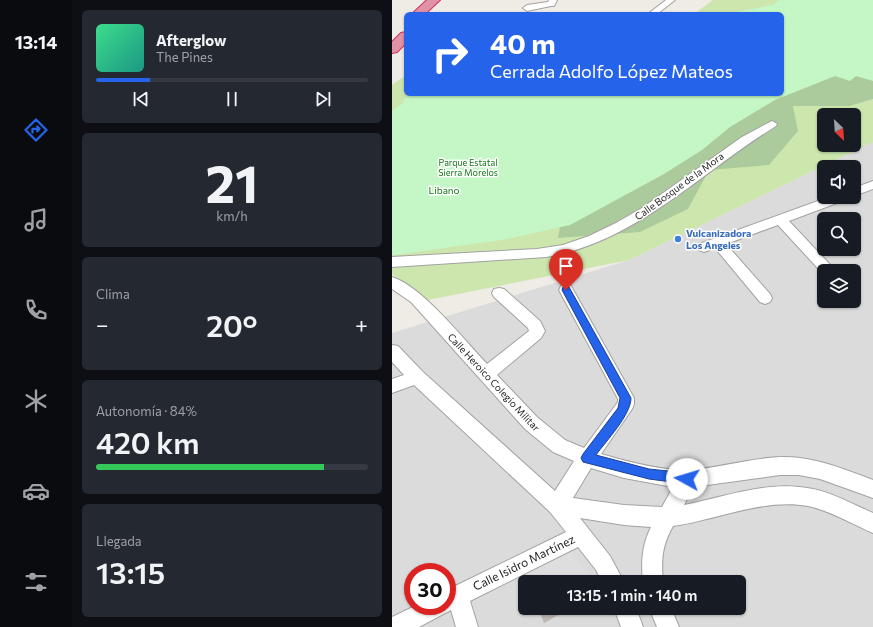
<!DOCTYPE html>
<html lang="es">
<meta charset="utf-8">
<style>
body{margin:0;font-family:Commissioner,sans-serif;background:#242831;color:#f1f3f6;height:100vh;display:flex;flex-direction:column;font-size:15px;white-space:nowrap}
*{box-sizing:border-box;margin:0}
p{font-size:13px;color:#9ea1a6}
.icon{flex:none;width:22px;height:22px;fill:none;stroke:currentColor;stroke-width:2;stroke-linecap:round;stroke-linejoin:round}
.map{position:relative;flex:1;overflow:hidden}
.details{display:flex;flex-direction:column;gap:10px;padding:10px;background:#0d0f14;width:320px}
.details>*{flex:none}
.banner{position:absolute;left:12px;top:12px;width:380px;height:84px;border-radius:6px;box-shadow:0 1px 3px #0004;background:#2563eb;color:#fff;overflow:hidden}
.needle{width:26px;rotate:155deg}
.fabs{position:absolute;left:425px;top:108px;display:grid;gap:8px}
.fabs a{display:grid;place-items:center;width:44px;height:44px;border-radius:6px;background:#171b24;box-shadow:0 1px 3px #0004;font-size:20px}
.speed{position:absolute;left:12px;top:563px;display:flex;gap:8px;font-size:20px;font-weight:700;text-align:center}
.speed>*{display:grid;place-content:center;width:52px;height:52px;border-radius:50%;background:#171b24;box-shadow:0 1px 3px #0004;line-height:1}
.speed .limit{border:6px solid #d22;background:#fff;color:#111}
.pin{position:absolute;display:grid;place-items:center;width:34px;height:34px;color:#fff;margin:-41px -17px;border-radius:50% 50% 50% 0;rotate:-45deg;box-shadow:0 0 4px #0007}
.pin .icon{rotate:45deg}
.me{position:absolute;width:44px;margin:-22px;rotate:276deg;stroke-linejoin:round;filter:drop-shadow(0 0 3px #0008)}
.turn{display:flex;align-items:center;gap:14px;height:84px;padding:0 20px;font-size:18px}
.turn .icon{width:52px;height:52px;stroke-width:2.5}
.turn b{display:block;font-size:28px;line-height:34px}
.big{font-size:30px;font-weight:600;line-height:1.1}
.details .tile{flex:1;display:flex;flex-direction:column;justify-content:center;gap:6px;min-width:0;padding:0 14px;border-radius:6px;background:#242831}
.details .dial{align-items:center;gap:0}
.dial b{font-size:52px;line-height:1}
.song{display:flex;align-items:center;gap:12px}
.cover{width:48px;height:48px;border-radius:6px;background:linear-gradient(135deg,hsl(150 70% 55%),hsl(170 70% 35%))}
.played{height:4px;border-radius:2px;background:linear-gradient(90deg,#2563eb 20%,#363941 20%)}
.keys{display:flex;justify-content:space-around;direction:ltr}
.heat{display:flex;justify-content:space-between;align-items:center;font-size:22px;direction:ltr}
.charge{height:6px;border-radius:3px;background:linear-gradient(90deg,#34c759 84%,#363941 0)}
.trip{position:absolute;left:126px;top:575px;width:228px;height:40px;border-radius:6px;background:#171b24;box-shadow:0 1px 3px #0004;font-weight:600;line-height:40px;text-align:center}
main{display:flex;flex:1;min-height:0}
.tabs{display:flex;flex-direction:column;width:72px;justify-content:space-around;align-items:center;background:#090b0e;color:#9ea1a6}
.tabs .icon{width:28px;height:28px}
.tabs .active{color:#2563eb}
.tabs b{font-size:18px;color:#f1f3f6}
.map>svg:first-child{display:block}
.residential{fill:#dcdbdb;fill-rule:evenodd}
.grass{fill:#cce6ae;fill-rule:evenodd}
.forest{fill:#accb9c}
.park{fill:#c5f6c6}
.parking{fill:#dedede}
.building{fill:#bfb7b2}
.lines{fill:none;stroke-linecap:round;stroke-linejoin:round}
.minor-casing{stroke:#a2a2a2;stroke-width:2}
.highway-casing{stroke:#cf2f6e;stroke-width:2}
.minor{fill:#fff;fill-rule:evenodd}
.highway{fill:#e192a4;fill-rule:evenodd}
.route{fill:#2563eb;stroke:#184099}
.shop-dot{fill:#3f7fe0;stroke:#fff;stroke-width:1.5}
.labels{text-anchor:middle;stroke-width:3;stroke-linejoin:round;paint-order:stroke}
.far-park-label{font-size:9px;fill:#127616;stroke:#fff}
.street-label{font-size:10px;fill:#1e1e1e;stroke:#fff}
.park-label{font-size:10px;fill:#127616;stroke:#fff}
.shop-label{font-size:10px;font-weight:bold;fill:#366cbe;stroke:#fff;text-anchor:start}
.near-street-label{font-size:12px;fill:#1e1e1e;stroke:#fff}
</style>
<main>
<nav class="tabs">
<b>13:14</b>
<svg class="icon active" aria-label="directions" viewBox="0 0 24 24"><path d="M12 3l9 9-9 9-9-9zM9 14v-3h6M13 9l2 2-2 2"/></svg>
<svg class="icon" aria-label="music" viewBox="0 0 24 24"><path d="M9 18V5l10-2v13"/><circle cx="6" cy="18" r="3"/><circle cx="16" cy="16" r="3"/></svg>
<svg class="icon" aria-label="phone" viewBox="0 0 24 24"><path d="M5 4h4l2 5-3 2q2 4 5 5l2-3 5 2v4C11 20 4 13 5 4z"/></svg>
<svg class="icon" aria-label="climate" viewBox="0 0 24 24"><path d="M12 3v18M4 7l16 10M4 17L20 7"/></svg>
<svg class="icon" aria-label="car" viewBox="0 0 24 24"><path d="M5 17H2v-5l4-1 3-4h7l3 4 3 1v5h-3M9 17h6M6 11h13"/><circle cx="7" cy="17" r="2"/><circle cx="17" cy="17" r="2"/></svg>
<svg class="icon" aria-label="filters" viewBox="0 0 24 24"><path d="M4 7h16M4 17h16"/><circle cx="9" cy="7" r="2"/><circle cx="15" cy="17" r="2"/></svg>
</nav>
<section class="details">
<div class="tile">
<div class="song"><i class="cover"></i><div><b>Afterglow</b><p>The Pines</p></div></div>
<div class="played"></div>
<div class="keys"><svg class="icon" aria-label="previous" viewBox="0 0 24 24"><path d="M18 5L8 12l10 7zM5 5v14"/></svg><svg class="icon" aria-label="pause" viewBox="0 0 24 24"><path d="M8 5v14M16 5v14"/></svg><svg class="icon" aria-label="next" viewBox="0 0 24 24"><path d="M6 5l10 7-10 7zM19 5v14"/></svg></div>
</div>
<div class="tile dial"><b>21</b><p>km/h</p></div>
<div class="tile"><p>Clima</p>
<div class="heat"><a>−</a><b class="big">20°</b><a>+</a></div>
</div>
<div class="tile"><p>Autonomía · 84%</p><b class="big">420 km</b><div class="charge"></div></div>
<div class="tile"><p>Llegada</p><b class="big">13:15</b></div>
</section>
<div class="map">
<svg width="481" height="627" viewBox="0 0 481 627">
<rect width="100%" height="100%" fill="#efebe5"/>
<path class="residential" d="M 481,142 L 481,627 L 0,627 L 0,333 L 237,260 ZM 432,167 L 462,167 L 462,197 L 432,197 ZM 432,219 L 462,219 L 462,249 L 432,249 ZM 432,271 L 462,271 L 462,301 L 432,301 ZM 21,572 L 55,572 L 55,606 L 21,606 ZM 133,582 L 347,582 L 347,608 L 133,608 Z"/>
<g class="grass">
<polygon points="321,0 451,0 390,14 302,14"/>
<path d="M 14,75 L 14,94 L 240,94 L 317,170 L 401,106 L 458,106 L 481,99 L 481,142 L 237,260 L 36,300 L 0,274 L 0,255 L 77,244 L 0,159 L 0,85 ZM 432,115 L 462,115 L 462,145 L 432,145 Z"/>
</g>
<polygon class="forest" points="481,0 481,99 458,106 401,106 406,131 377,165 317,170 296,209 248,232 166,238 171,209 390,94"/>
<polygon class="park" points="387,0 481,0 481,81 464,76 458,81 443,76 383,100 338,127 310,150 272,174 178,225 110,240 0,255 0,111 10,104 15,94 390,94 390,14 333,14 381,5"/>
<polygon class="parking" points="176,549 202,582 173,582 169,575 157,582 135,582 130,573"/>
<polygon class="building" points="146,608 179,608 152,623"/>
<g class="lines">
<g class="minor-casing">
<g id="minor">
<polygon points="157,0 165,0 162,6 159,6 135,11 131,8 135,5 156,2"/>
<polygon points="274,0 283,0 265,14 256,14"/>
<path d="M 380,121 L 385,124 L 384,126 C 309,172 243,243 154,257 L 0,267 L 0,257 L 145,249 L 171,245 L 197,236 L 224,223 L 250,208 L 350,137 Z"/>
<polygon points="481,181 481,189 462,196 462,188"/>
<polygon points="437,197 455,197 453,200 397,221 444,271 432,271 432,275 386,225 334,244 378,294 380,298 378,302 373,304 368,302 323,248 312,252 307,250 305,247 307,244"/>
<path d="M 0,277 C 30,286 73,341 95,364 L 137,331 L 136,328 L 102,297 L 100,293 L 102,289 L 107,288 L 112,289 L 148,321 L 153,331 L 149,338 L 105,375 L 145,417 L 173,440 L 192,448 L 226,402 L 226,399 L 167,290 L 169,286 L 174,285 L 179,286 L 242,398 L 242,404 L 240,409 L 209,454 C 233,461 270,471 296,470 C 331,468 374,453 408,458 C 433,461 457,471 481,480 L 481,498 L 428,479 L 407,475 L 388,475 L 301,487 L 292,505 C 332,497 374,481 415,488 C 438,491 460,504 481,513 L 481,533 C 460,524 439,511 416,506 C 371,498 325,520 281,526 C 270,546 269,559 271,582 L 251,582 C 249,562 250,545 259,527 L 232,525 L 188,518 L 218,556 L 232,582 L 210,582 L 204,570 L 186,547 L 78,601 L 86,627 L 64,627 L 59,610 L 27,627 L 0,627 L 0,617 L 23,606 L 55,606 L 55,590 L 174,532 L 158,512 L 22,385 L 0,393 L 0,379 L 12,375 L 0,362 L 0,345 L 6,346 L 31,372 L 163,491 L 182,461 L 161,452 L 133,429 L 19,302 L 0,289 ZM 199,468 L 232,478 L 281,487 L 270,507 L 232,505 L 181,498 Z"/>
<polygon points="222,608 244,608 251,627 229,627"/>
<polygon points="257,608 279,608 287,627 265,627"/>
</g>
</g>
<g class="highway-casing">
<g id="highway">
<polygon points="35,0 48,0 33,14 20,14"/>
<polygon points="14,32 14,43 5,52 0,53 0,42 9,33"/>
</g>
</g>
<use href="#minor" class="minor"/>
<use href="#highway" class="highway"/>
</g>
<path class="route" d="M 171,287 L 177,287 L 239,398 C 239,415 214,441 204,455 L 257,469 L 295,473 L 299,475 L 301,479 L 299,483 L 295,484 L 257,479 L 191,462 L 189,458 L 191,454 L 226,408 L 228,398 L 170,290 Z"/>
<circle class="shop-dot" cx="286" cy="239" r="4"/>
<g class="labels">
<g class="far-park-label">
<text x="76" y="166">Parque Estatal<tspan x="76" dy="10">Sierra Morelos</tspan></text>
</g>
<g class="street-label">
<text transform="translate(287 186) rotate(-36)" y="4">Calle Bosque de la Mora</text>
<text transform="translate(102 382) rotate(47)" y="4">Calle Heroico Colegio Militar</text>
</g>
<g class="park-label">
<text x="52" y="194">Libano</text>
</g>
<g class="shop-label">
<text x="294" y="237">Vulcanizadora<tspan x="294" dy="12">Los Angeles</tspan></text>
</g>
<g class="near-street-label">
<text transform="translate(132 563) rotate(-26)" y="4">Calle Isidro Martínez</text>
</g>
</g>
</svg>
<div class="fabs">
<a><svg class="needle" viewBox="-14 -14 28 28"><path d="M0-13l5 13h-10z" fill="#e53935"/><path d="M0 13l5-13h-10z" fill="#9ea1a6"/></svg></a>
<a><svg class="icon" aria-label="sound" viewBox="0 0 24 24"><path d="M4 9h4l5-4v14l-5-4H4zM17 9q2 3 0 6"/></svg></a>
<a><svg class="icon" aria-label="search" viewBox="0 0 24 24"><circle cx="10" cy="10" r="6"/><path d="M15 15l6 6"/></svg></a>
<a><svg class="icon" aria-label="layers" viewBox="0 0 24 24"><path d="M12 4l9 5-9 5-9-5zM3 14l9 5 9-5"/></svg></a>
</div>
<div class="speed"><div class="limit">30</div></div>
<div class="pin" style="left:174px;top:290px;background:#d93025"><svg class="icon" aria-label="arrive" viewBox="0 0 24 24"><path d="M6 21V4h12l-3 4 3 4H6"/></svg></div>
<svg class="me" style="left:295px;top:479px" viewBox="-20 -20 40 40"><circle r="19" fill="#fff"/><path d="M0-13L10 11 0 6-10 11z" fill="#2563eb"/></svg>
<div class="trip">13:15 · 1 min · 140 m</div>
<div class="banner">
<div class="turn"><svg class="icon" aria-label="right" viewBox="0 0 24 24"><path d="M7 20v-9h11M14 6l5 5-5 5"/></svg><div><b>40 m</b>Cerrada Adolfo López Mateos</div></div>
</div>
</div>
</main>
